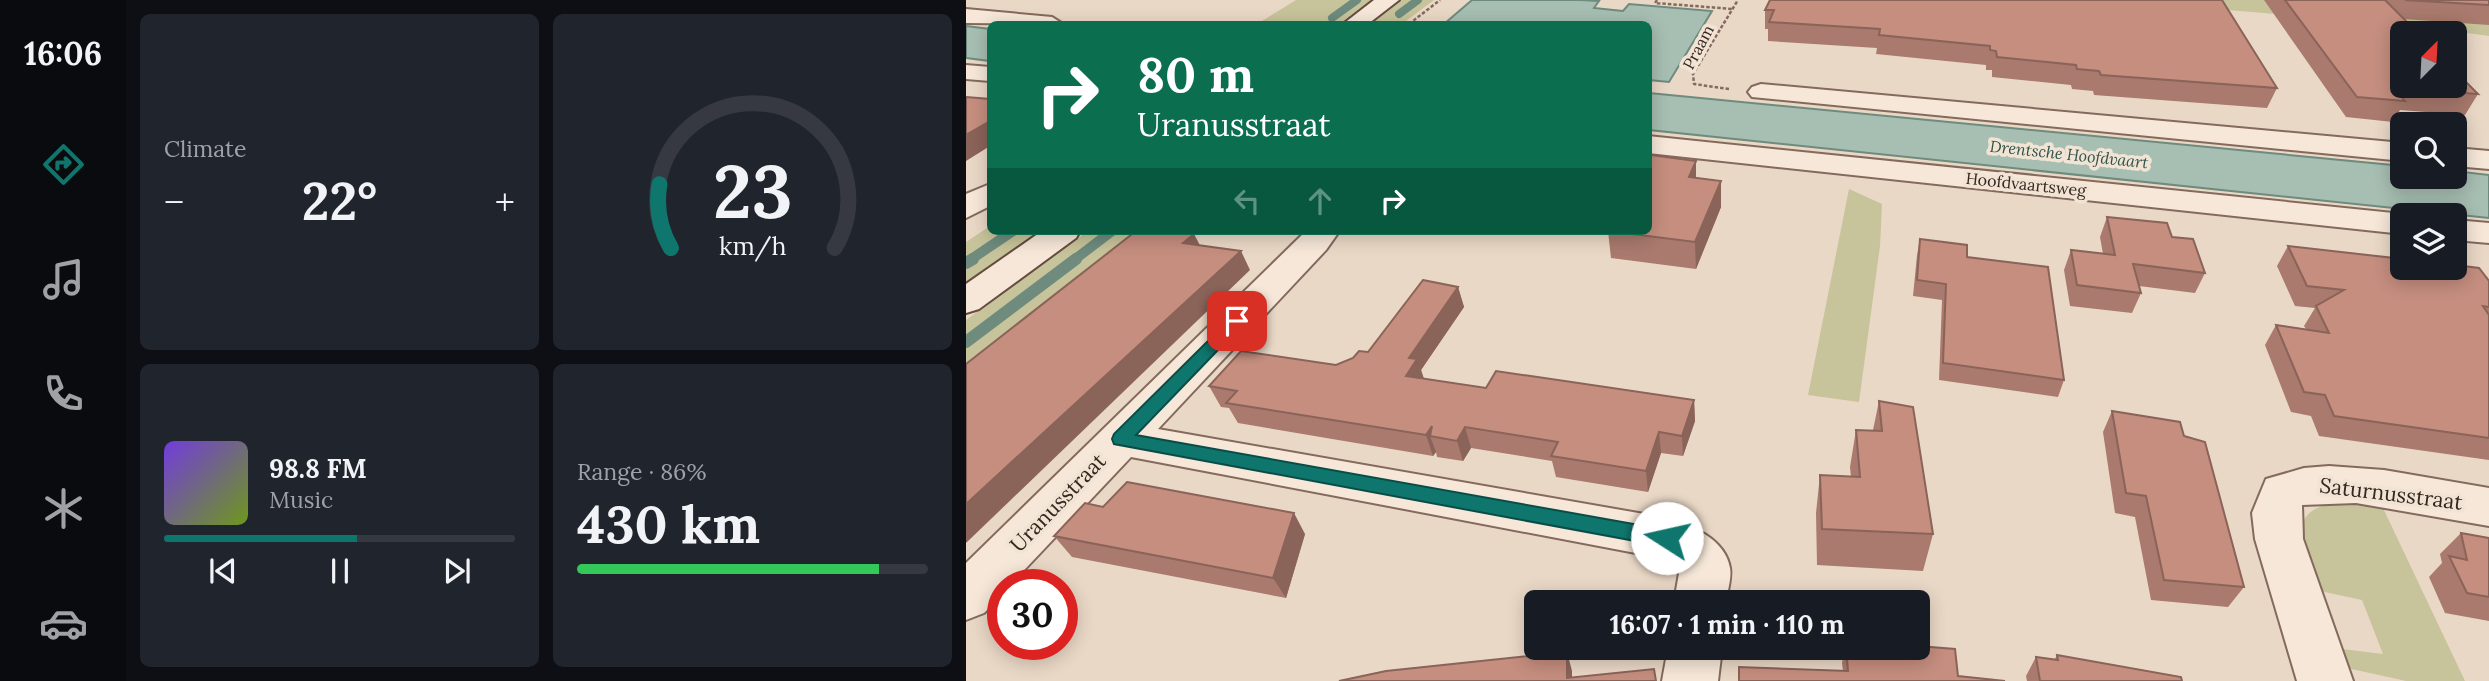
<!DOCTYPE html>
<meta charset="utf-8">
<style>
body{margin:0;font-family:Lora,serif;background:#20242c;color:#f1f3f6;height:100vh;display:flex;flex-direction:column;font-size:26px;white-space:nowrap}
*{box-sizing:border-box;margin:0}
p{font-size:23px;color:#9ea1a6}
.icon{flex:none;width:38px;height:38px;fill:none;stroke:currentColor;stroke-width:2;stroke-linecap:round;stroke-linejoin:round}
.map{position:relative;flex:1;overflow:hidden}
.panel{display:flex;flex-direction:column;gap:14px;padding:14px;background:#0d0f14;width:840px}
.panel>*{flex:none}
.top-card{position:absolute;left:21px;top:21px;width:665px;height:214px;border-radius:10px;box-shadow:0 4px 18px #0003;background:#0b6e4f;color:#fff;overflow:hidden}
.needle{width:46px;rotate:24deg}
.tools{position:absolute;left:1424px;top:21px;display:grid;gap:14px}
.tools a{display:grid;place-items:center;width:77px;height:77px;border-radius:10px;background:#171b24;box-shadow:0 4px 18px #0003;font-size:35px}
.speed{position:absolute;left:21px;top:569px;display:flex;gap:14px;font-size:35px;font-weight:700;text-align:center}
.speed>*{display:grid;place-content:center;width:91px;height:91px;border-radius:50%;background:#171b24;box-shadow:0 4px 18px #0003;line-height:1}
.speed .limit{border:10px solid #d22;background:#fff;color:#111}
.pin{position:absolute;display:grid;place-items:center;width:60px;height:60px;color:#fff;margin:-30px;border-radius:14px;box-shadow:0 4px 10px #0006}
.me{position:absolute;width:77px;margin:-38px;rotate:280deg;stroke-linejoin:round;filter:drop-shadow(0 0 5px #0008)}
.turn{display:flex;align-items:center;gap:24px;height:147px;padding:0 35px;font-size:32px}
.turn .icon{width:91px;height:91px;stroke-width:2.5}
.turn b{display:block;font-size:49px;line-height:60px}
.lanes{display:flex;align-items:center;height:66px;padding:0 35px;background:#0003;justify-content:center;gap:35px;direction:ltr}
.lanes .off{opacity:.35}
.big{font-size:52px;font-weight:700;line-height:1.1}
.panel .card{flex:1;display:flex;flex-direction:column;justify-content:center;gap:10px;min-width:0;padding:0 24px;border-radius:10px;background:#20242c}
.panel .dial{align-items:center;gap:0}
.dial svg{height:182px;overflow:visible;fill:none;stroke:#363941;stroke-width:7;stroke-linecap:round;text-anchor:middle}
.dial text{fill:#f1f3f6;stroke:none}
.song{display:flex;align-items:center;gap:21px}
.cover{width:84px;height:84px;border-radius:10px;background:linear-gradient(135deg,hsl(260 70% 55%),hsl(80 70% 35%))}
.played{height:7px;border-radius:4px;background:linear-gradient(90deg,#0f766e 55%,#363941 55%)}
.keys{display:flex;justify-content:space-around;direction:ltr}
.heat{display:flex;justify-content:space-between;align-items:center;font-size:38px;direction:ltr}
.charge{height:10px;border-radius:5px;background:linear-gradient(90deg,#34c759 86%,#363941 0)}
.panel .tiles{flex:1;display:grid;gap:14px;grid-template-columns:repeat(2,1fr)}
.trip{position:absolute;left:558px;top:590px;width:406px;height:70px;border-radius:10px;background:#171b24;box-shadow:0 4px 18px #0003;font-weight:700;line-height:70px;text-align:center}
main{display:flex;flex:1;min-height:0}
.dock{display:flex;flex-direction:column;width:126px;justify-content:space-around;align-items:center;background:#090b0e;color:#9ea1a6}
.dock .icon{width:49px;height:49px}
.dock .selected{color:#0f766e}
.dock b{font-size:32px;color:#f1f3f6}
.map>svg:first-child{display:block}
.green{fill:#c7c39a}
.water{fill:#a7beb2;stroke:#6e8b7e;stroke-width:2}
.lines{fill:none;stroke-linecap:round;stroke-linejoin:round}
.stream-far2{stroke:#6e8b7e;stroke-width:8}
.stream-far1{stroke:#6e8b7e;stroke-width:10}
.stream{stroke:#6e8b7e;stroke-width:12}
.street-casing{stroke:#846a5d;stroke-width:4}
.secondary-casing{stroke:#654b40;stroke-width:4}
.path{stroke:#846a5d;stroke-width:2.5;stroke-dasharray:3.5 2;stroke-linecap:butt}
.street{fill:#f6e7d8;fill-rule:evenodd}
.secondary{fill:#f6e7d8;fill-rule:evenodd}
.wall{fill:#a97a6d}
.shaded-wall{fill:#8a6359}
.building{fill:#c58e7f;stroke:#8a6359;stroke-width:2}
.route{fill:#0f766e;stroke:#0a4d48;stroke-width:2}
.labels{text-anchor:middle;stroke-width:7;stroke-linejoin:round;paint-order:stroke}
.far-street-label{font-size:16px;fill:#352620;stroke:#f2e4d4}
.far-water-label{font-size:16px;font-style:italic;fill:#30534a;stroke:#f2e4d4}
.near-street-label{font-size:21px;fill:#352620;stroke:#f2e4d4}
</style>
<main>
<nav class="dock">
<b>16:06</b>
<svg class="icon selected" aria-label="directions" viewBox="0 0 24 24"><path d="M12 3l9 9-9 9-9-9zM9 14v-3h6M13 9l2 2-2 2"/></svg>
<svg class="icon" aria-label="music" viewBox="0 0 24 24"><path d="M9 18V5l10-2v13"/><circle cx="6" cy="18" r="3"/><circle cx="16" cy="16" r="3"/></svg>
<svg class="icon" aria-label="phone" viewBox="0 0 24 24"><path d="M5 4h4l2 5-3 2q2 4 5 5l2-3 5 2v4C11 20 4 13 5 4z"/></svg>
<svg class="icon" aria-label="climate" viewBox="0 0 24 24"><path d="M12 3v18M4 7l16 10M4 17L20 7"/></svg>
<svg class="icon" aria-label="car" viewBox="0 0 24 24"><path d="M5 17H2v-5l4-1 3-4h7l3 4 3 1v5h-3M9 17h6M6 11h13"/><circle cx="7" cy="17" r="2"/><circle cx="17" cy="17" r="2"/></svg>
</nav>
<section class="panel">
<div class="tiles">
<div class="card"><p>Climate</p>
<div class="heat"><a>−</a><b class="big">22°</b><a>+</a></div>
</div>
<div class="card dial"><svg viewBox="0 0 100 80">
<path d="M14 69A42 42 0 1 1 86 69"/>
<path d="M14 69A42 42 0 0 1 9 41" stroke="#0f766e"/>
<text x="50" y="56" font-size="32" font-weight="700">23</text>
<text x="50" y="72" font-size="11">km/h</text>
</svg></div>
<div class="card">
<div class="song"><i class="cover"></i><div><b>98.8 FM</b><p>Music</p></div></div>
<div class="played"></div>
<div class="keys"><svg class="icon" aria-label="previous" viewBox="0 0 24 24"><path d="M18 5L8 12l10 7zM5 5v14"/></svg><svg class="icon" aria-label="pause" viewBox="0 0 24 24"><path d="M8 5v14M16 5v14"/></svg><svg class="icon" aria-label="next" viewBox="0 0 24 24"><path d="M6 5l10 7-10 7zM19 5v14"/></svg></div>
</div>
<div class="card"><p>Range · 86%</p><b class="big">430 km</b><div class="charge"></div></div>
</div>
</section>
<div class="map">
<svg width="1523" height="681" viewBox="0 0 1523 681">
<rect width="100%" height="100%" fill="#ead8c6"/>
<g class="green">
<polygon points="330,0 408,0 374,24 291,24"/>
<polygon points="433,0 468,0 436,24 400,24"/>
<polygon points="1256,0 1523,0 1523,36 1434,24 1261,10"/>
<polygon points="883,189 916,204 914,246 893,402 842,395"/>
<polygon points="24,226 24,231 78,231 0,285 0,242"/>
<polygon points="122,231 187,231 0,383 0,320"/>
<path d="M 1376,501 L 1417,508 L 1499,681 L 1440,681 L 1381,668 L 1376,649 L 1417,654 L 1396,600 L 1354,591 C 1339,547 1312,511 1376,501 Z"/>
</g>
<g class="water">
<polygon points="506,0 615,0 633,1 628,8 657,11 663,4 746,11 703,82 683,80 682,24 478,24"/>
<polygon points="0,26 24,29 24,61 0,58"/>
<polygon points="683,93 1437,166 1437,177 1489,177 1489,171 1523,175 1523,218 683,130"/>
</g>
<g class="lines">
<g class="stream-far2">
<polyline points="433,14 452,0"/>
<polyline points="366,18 391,0"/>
</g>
<g class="stream-far1">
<polyline points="4,260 47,231"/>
<polyline points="108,260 146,231"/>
</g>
<g class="stream">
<polyline points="0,263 7,259"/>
<polyline points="0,342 110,259"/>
</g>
<g class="street-casing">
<g id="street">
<polygon points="0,9 86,17 97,24 0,23"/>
<polygon points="0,65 24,67 24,81 0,79"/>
<polygon points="795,84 1437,143 1437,161 786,97 782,92 786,87"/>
<polygon points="682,136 1437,214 1441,215 1437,215 1437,234 682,153"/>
<polygon points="1489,148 1523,151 1523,169 1489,166"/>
<polygon points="24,184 24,206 0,218 0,194"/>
<polygon points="1489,220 1523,223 1523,243 1489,240"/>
<path d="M 340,231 L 372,233 L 360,250 L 192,429 L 701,518 C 725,526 759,538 764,568 C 766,578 761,592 760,602 L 708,602 L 713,573 L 704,561 L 696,558 L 165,457 L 45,584 L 37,584 L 37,594 L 18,613 L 0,620 L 0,563 Z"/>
<polygon points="1363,466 1418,470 1523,488 1523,526 1390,503 1336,505 1337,539 1387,681 1331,681 1289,539 1286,513 1300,479 1338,468"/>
<polygon points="702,648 756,648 752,681 696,681"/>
</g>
</g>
<g class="secondary-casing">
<g id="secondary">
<polygon points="408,0 433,0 402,24 377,24"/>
<polygon points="76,231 114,231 110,238 13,309 0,313 0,284"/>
</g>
</g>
<g class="path">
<polyline points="691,0 689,3 767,9"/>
<polyline points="443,24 474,0"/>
<polyline points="763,89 728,84 727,74 772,0"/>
</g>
<use href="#street" class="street"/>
<use href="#secondary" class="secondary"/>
</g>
<g class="wall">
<polygon points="804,0 1311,88 1301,108 1128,95 1127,91 1106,89 1105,85 1026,77 1026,70 1020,70 1020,65 910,54 911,48 802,41 802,29 799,29 799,10"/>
<polygon points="1298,0 1523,0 1523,25 1437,19 1512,94 1499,115 1434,110 1427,122 1380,117"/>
<polygon points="730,178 755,207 730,269 645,258 642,231"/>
<polygon points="1141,217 1206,237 1239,273 1229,293 1173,286 1175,293 1166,313 1104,306 1098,270 1105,250 1137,254 1134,237"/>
<polygon points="954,239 1001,257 1098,380 1092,397 973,380 976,300 947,296 951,255"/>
<polygon points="1322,246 1523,281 1523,460 1353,436 1345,416 1325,412 1299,345 1310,325 1340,329 1338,326 1349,308 1329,306 1311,266"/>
<polygon points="492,287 498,307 455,370 458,379 520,388 728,400 729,421 717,456 695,453 682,492 590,477 586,461 505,448 497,461 471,457 470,452 467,456 272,423 263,408 255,407 243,386 370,365 402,352"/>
<polygon points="913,401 967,534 957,571 851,565 850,513 854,475 885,477 884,467 890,430 907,430"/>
<polygon points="1146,411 1218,436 1278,587 1262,607 1185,600 1169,517 1149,513 1137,432"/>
<polygon points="137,507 339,534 320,598 106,557 88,536"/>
<polygon points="1495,533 1523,538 1523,621 1479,613 1463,577 1476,563 1474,554"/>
<polygon points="879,648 952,648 992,676 877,671 876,663"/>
<polygon points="1091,655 1216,681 1061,681 1060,676 1070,657 1089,659"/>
</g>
<g class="shaded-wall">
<polygon points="24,121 24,146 0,161 0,135"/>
<polygon points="730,161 730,186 723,177"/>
<polygon points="755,181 755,207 730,269 729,242"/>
<polygon points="228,234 238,253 217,243"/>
<polygon points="275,251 284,270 0,543 0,504"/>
<polygon points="492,287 498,307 455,370 458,379 440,376 443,358"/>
<polygon points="728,400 729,421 717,456 716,436"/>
<polygon points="466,426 464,436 470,452 467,456 460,435"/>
<polygon points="499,427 505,448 497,461 491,441"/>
<polygon points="693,432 695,453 682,492 680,471"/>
<polygon points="328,513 339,534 320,598 307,578"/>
<polygon points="601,652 606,671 606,681 601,678"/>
</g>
<g class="building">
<polygon points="804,0 1256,0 1311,88 1135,75 1133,71 1111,69 1110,65 1031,57 1030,51 1024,50 1024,46 913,35 914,29 803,22 808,10 799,10"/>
<polygon points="1319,0 1419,0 1452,33 1437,33 1437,86 1489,86 1489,71 1512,94 1428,88 1439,101 1391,97"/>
<polygon points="1439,0 1523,0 1523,5"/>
<polygon points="0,97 24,99 24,121 0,135"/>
<polygon points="685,155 730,161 723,177 755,181 729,242 642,231 682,231 682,159"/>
<polygon points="1141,217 1201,223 1206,237 1227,239 1239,273 1167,264 1175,293 1111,285 1105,250 1149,255"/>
<polygon points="170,231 208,231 228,234 217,243 275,251 0,504 0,364"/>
<polygon points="954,239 1001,245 1001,257 1082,267 1098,380 977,363 980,284 951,280"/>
<polygon points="1322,246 1437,259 1437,268 1489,268 1489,265 1513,268 1523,281 1523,307 1517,306 1523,315 1523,438 1368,416 1359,395 1338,392 1310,325 1363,333 1350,306 1378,290 1341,286"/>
<polygon points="457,280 492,287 443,358 451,359 440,376 520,388 530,371 728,400 716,436 693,432 680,471 585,456 592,442 499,427 491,441 464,436 466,426 460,435 260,403 271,391 243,386 275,351 370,365 387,358 393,351 402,352"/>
<polygon points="913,401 947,407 967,534 856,529 854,475 894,477 890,430 916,431"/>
<polygon points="1146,411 1214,422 1218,436 1239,442 1278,587 1198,580 1180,496 1160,493"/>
<polygon points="161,482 328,513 307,578 88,536 119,503 137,507"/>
<polygon points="1495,533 1523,538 1523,597 1501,593 1483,556 1501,560"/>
<polygon points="952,646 989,649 992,676 1039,681 773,681 773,667 882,671 880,648 952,648"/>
<polygon points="601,652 601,678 688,669 690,681 373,681 420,671"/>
<polygon points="1091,655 1215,677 1216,681 1074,681 1070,657 1092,660"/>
</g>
<polygon class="route" points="271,316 279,321 276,325 170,435 701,530 708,532 711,538 708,544 701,547 148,444 146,439 148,434 265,318"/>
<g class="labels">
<g class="far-street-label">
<text transform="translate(732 47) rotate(-62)" y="6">Praam</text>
<text transform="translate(1060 184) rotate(6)" y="6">Hoofdvaartsweg</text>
</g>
<g class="far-water-label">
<text transform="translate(1103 154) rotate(6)" y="6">Drentsche Hoofdvaart</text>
</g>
<g class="near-street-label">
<text transform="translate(1425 494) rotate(7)" y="7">Saturnusstraat</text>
<text transform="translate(92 503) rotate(-46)" y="7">Uranusstraat</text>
</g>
</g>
</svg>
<div class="tools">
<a><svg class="needle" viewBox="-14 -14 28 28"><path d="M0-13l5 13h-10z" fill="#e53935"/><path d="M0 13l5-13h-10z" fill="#9ea1a6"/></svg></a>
<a><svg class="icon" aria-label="search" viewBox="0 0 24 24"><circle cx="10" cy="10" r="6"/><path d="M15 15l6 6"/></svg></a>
<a><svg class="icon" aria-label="layers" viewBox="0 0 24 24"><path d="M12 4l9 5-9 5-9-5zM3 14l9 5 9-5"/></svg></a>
</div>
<div class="speed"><div class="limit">30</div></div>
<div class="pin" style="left:271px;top:321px;background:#d93025"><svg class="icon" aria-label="arrive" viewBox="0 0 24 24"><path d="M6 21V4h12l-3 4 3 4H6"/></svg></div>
<svg class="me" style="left:701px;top:538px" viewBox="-20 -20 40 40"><circle r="19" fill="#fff"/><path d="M0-13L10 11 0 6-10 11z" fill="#0f766e"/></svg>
<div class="trip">16:07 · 1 min · 110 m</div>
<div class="top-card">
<div class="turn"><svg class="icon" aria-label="right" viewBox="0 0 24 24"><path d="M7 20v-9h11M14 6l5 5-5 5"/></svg><div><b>80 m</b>Uranusstraat</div></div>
<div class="lanes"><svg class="icon off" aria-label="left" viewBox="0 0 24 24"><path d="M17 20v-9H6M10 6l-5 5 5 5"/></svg><svg class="icon off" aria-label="ahead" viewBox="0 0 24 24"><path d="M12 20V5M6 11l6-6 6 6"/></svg><svg class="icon" aria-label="right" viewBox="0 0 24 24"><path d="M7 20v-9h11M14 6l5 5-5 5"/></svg></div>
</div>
</div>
</main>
